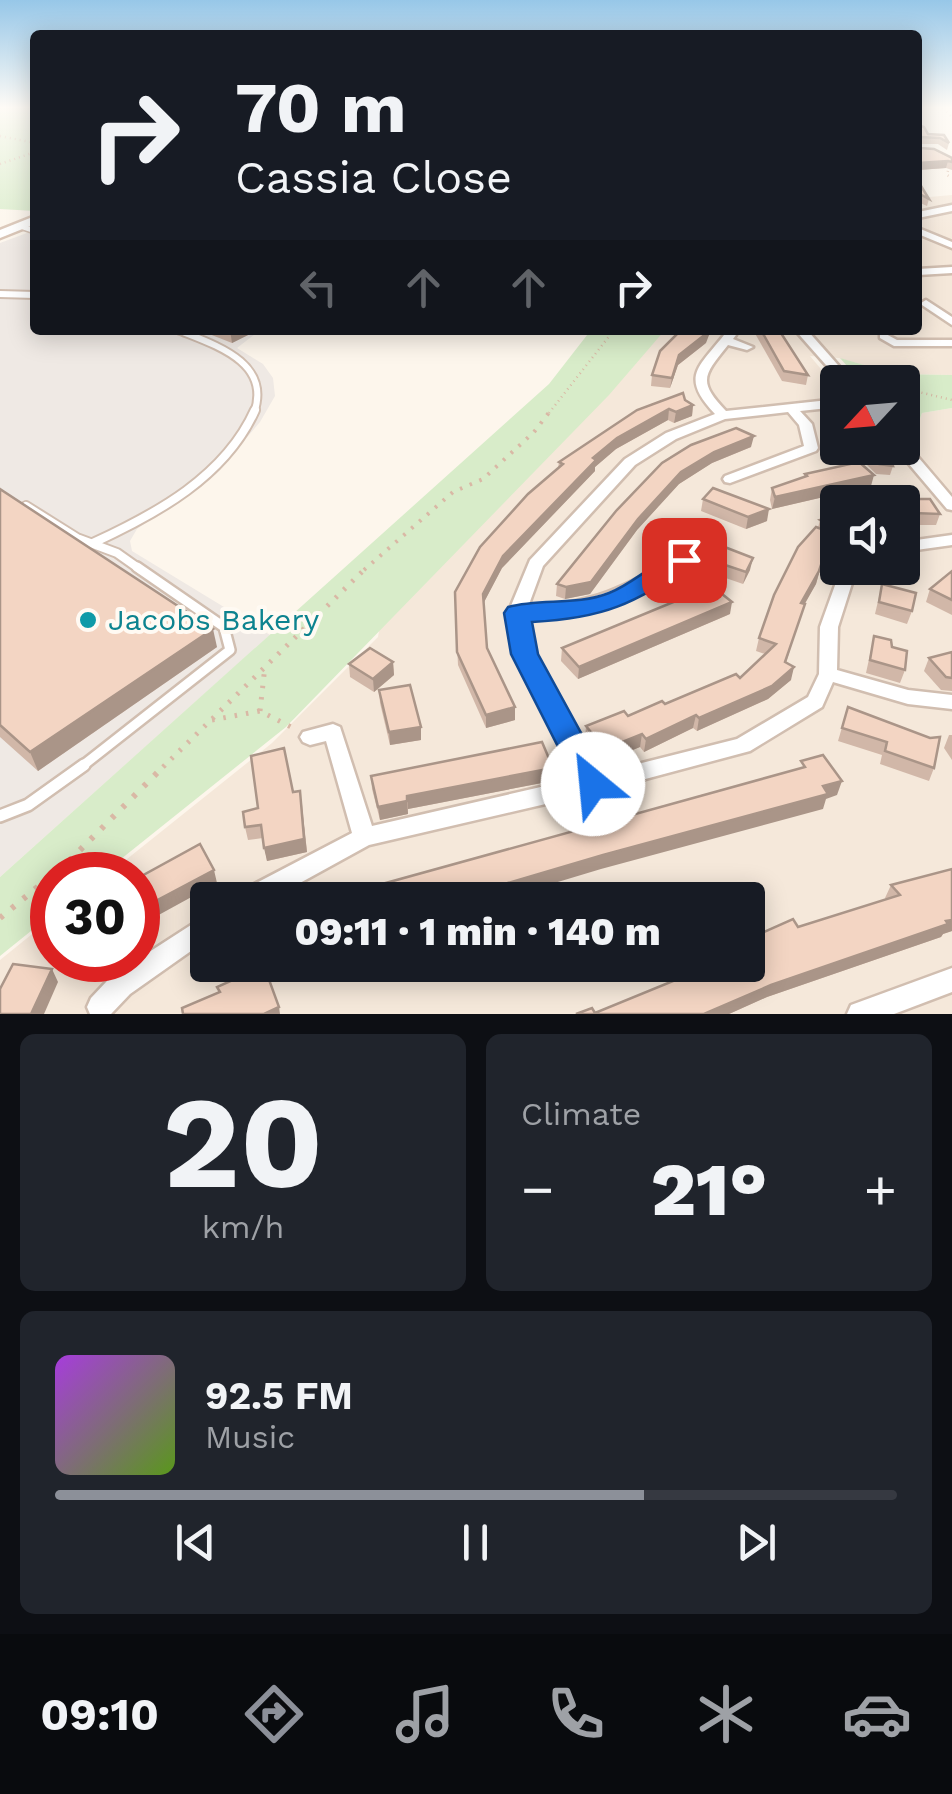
<!DOCTYPE html>
<meta charset="utf-8">
<style>
body{margin:0;font-family:"Work Sans",sans-serif;background:#20242c;color:#f1f3f6;height:100vh;display:flex;flex-direction:column;font-size:38px;white-space:nowrap}
*{box-sizing:border-box;margin:0}
p{font-size:32px;color:#9ea1a6}
.icon{flex:none;width:55px;height:55px;fill:none;stroke:currentColor;stroke-width:2;stroke-linecap:round;stroke-linejoin:round}
.map{position:relative;height:1014px;overflow:hidden}
.details{display:flex;flex-direction:column;gap:20px;padding:20px;background:#0d0f14;flex:1}
.details>*{flex:none}
.hud{position:absolute;left:30px;top:30px;width:892px;height:305px;border-radius:10px;box-shadow:0 5px 25px #0003;background:#171b24;color:#f1f3f6;overflow:hidden}
.needle{width:65px;rotate:244deg}
.fabs{position:absolute;left:820px;top:365px;display:grid;gap:20px}
.fabs a{display:grid;place-items:center;width:100px;height:100px;border-radius:10px;background:#171b24;box-shadow:0 5px 25px #0003;font-size:50px}
.speed{position:absolute;left:30px;top:852px;display:flex;gap:20px;font-size:50px;font-weight:700;text-align:center}
.speed>*{display:grid;place-content:center;width:130px;height:130px;border-radius:50%;background:#171b24;box-shadow:0 5px 25px #0003;line-height:1}
.speed .limit{border:15px solid #d22;background:#fff;color:#111}
.pin{position:absolute;display:grid;place-items:center;width:85px;height:85px;color:#fff;margin:-42px;border-radius:20px;box-shadow:0 5px 15px #0006}
.me{position:absolute;width:110px;margin:-55px;rotate:332deg;stroke-linejoin:round;filter:drop-shadow(0 0 8px #0008)}
.turn{display:flex;align-items:center;gap:35px;height:210px;padding:0 40px;font-size:45px}
.turn .icon{width:130px;height:130px;stroke-width:2.5}
.turn b{display:block;font-size:70px;line-height:85px}
.lanes{display:flex;align-items:center;height:95px;padding:0 40px;background:#0003;justify-content:center;gap:50px;direction:ltr}
.lanes .off{opacity:.35}
.big{font-size:75px;font-weight:800;line-height:1.1}
.details .tile{flex:1;display:flex;flex-direction:column;justify-content:center;gap:15px;min-width:0;padding:0 35px;border-radius:15px;background:#20242c}
.details .dial{align-items:center;gap:0}
.dial b{font-size:130px;line-height:1}
.song{display:flex;align-items:center;gap:30px}
.cover{width:120px;height:120px;border-radius:15px;background:linear-gradient(135deg,hsl(280 70% 55%),hsl(90 70% 35%))}
.played{height:10px;border-radius:5px;background:linear-gradient(90deg,#8c9099 70%,#363941 70%)}
.keys{display:flex;justify-content:space-around;direction:ltr}
.heat{display:flex;justify-content:space-between;align-items:center;font-size:55px;direction:ltr}
.details .tiles{flex:1;display:grid;gap:20px;grid-template-columns:1fr 1fr}
.tile:last-child{grid-column:span 2}
.trip{position:absolute;left:190px;top:882px;width:575px;height:100px;border-radius:10px;background:#171b24;box-shadow:0 5px 25px #0003;font-weight:800;line-height:100px;text-align:center}
.dock{display:flex;height:160px;justify-content:space-around;align-items:center;background:#090b0e;color:#9ea1a6}
.dock .icon{width:70px;height:70px}
.dock .current{color:#8c9099}
.dock b{font-size:45px;color:#f1f3f6}
.map>svg:first-child{display:block}
.residential{fill:#f5e8da;fill-rule:evenodd}
.industrial{fill:#efe9e4}
.green{fill:#d8ecc9}
.lines{fill:none;stroke-linecap:round;stroke-linejoin:round}
.lane-far4-casing{stroke:#d1beb0;stroke-width:8}
.lane-far3-casing{stroke:#d1beb0;stroke-width:10}
.lane-far2-casing{stroke:#d1beb0;stroke-width:12}
.lane-far1-casing{stroke:#d1beb0;stroke-width:14}
.lane-casing{stroke:#d1beb0;stroke-width:16}
.street-casing{stroke:#d1beb0;stroke-width:5}
.secondary-casing{stroke:#d6c0b0;stroke-width:5}
.path-far3{stroke:#d9b8a5;stroke-width:2.5;stroke-dasharray:1 4;stroke-linecap:butt}
.path-far2{stroke:#d9b8a5;stroke-width:4;stroke-dasharray:2.5 8;stroke-linecap:butt}
.path-far1{stroke:#d9b8a5;stroke-width:5;stroke-dasharray:2.5 9;stroke-linecap:butt}
.path{stroke:#d9b8a5;stroke-width:6;stroke-dasharray:4 11;stroke-linecap:butt}
.lane-far4{stroke:#fff;stroke-width:5}
.lane-far3{stroke:#fff;stroke-width:6}
.lane-far2{stroke:#fff;stroke-width:8}
.lane-far1{stroke:#fff;stroke-width:9}
.lane{stroke:#fff;stroke-width:11}
.street{fill:#fff;fill-rule:evenodd}
.secondary{fill:#fff;fill-rule:evenodd}
.wall{fill:#d1b7a8}
.shaded-wall{fill:#aa9588}
.building{fill:#f3d5c3;stroke:#aa9588;stroke-width:2.5}
.route{fill:#1a73e8;stroke:#114b97;stroke-width:2.5}
.culture-dot{fill:#0f9aa8;stroke:#fffaf3;stroke-width:4}
.labels{text-anchor:middle;stroke-width:8;stroke-linejoin:round;paint-order:stroke}
.culture-label{font-size:30px;fill:#0d838f;stroke:#fffaf3;text-anchor:start}
</style>
<div class="map">
<svg width="952" height="1014" viewBox="0 0 952 1014">
<rect width="100%" height="100%" fill="#fdf6ec"/>
<path class="residential" d="M 952,195 L 952,375 L 895,374 L 839,358 L 810,356 L 837,388 L 838,448 L 891,449 L 918,443 L 916,430 L 922,413 L 952,408 L 952,1014 L 0,1014 L 0,960 L 52,918 L 52,960 L 138,960 L 138,875 L 107,875 L 272,743 L 378,637 L 382,614 L 658,330 L 918,330 L 918,198 ZM 838,502 L 902,502 L 902,568 L 838,568 ZM 208,900 L 748,900 L 748,965 L 208,965 Z"/>
<polygon class="industrial" points="35,230 35,330 260,330 237,348 263,364 273,378 275,396 260,422 216,474 137,529 130,541 132,551 270,635 0,877 0,243"/>
<g class="green">
<polygon points="35,108 35,211 0,209 0,108"/>
<polygon points="591,330 665,330 609,395 286,727 101,875 52,875 52,914 0,956 0,877 549,384"/>
<polygon points="840,358 895,374 952,375 952,408 922,413 916,430 918,443 903,427 902,382 855,375"/>
</g>
<g class="lines">
<g class="lane-far4-casing">
<polyline id="lane-far4" points="20,226 35,231"/>
</g>
<g class="lane-far3-casing">
<g id="lane-far3">
<polyline points="0,294 35,295"/>
<path d="M 178,330 C 215,345 272,362 254,413"/>
</g>
</g>
<g class="lane-far2-casing">
<g id="lane-far2">
<polyline points="26,506 77,538 117,553 141,570"/>
<path d="M 93,543 C 156,514 225,477 255,410"/>
</g>
</g>
<g class="lane-far1-casing">
<polyline id="lane-far1" points="81,767 230,650 224,627 137,567"/>
</g>
<g class="lane-casing">
<polyline id="lane" points="0,816 28,805 84,765"/>
</g>
<g class="street-casing">
<g id="street">
<polygon points="952,205 952,211 918,218 918,212"/>
<polygon points="918,228 952,242 952,248 918,234"/>
<polygon points="952,267 952,273 918,275 918,269"/>
<polygon points="926,300 952,317 952,325 922,305 921,303"/>
<path d="M 722,330 L 734,330 L 736,335 L 733,339 L 753,347 L 747,350 L 728,345 C 704,375 697,381 726,411 L 838,399 L 838,407 L 800,411 L 812,424 L 818,448 L 816,451 L 730,483 L 725,482 L 723,479 L 725,476 L 804,446 L 799,425 L 788,412 L 725,419 L 676,439 L 635,465 L 543,566 L 528,607 C 594,603 622,589 678,556 L 684,555 L 692,560 C 683,569 670,575 658,582 C 616,606 575,616 527,618 L 534,654 L 598,774 L 737,739 L 808,697 L 819,674 L 820,627 L 838,577 L 851,568 L 871,568 L 853,580 L 838,627 L 837,670 L 908,690 L 952,695 L 952,709 L 908,704 L 833,682 L 822,707 L 750,751 L 593,793 L 369,845 L 269,900 L 235,900 L 239,892 L 352,833 L 326,741 L 310,745 L 303,742 L 300,737 L 303,732 L 333,724 L 340,727 L 372,826 L 580,778 L 516,654 L 508,613 L 530,560 L 625,459 L 666,433 L 715,414 C 680,377 698,368 724,335 Z"/>
<polygon points="795,330 807,330 853,382 841,382"/>
<polygon points="884,333 897,340 952,340 952,346 894,346 880,338 880,334"/>
<polygon points="902,443 907,444 952,497 952,510 947,509 897,450 895,448 902,448"/>
<polygon points="952,535 952,545 902,552 902,542"/>
<polygon points="208,914 208,939 130,994 111,1014 90,1014 87,1007 91,998 107,981 99,960 123,960 126,967"/>
<polygon points="952,968 952,992 894,1014 847,1014 851,1005"/>
</g>
</g>
<g class="secondary-casing">
<polygon id="secondary" points="35,216 35,224 0,238 0,230"/>
</g>
<g class="path-far3">
<polyline points="943,108 952,117"/>
<polyline points="0,136 35,143"/>
<polyline points="0,164 35,152"/>
<polyline points="949,166 947,175 952,178"/>
<polyline points="902,388 952,400"/>
<polyline points="549,413 614,330"/>
</g>
<polyline class="path-far2" points="364,570 453,492 483,479 534,432 551,410"/>
<g class="path-far1">
<polyline points="260,711 265,666"/>
<polyline points="212,720 260,711 297,730"/>
<polyline points="163,767 367,567"/>
</g>
<polyline class="path" points="0,918 69,861 165,765"/>
<use href="#lane-far4" class="lane-far4"/>
<use href="#lane-far3" class="lane-far3"/>
<use href="#lane-far2" class="lane-far2"/>
<use href="#lane-far1" class="lane-far1"/>
<use href="#lane" class="lane"/>
<use href="#street" class="street"/>
<use href="#secondary" class="secondary"/>
</g>
<g class="wall">
<polygon points="918,125 928,134 944,135 949,143 947,150 938,144 918,144 920,148 952,158 952,170 946,168 918,170"/>
<polygon points="918,181 929,199 927,206 918,202"/>
<polygon points="199,330 252,330 252,333 232,343"/>
<polygon points="753,330 779,330 808,375 806,385 782,381"/>
<polygon points="706,343 678,365 670,388 651,386 652,375"/>
<polygon points="685,400 693,405 692,416 674,423 668,420 616,449 595,467 595,471 502,568 483,604 487,648 515,707 515,720 486,728 458,665 455,604 558,468 559,462"/>
<polygon points="838,408 838,435 823,420 826,411"/>
<polygon points="691,445 751,447 712,463 679,484 637,530 590,594 565,599 556,596 557,584"/>
<polygon points="850,448 884,448 893,466 890,475 876,474"/>
<polygon points="805,474 871,486 772,509 770,500 772,488 804,477"/>
<polygon points="0,489 217,647 38,771 0,737"/>
<polygon points="703,499 767,521 746,529 701,511"/>
<polygon points="901,499 940,514 936,525 912,525 911,529 902,530 902,502 900,502"/>
<polygon points="838,515 837,549 828,561 823,559 816,584 804,604 786,663 791,680 768,699 697,731 693,728 644,752 640,747 603,762 585,739 586,726 628,716 740,678 765,654 756,651 759,638 818,528 820,520"/>
<polygon points="681,529 708,552 699,565 686,552 669,554"/>
<polygon points="716,562 750,570 743,584 714,574"/>
<polygon points="952,571 952,615 926,602 930,589"/>
<polygon points="882,584 912,611 907,624 875,614"/>
<polygon points="730,614 578,679 561,661 562,648"/>
<polygon points="874,636 892,647 905,670 900,683 866,673"/>
<polygon points="952,652 952,691 941,690 924,671 929,658"/>
<polygon points="393,662 394,675 374,692 350,677 349,664"/>
<polygon points="379,690 421,740 390,745 380,703"/>
<polygon points="848,707 934,768 929,781 880,764 882,755 838,741"/>
<polygon points="949,735 952,735 952,760 944,748"/>
<polygon points="553,768 552,781 408,809 408,814 380,820 372,789 371,776"/>
<polygon points="293,792 302,804 307,852 267,861 263,838 248,840 245,827 258,808"/>
<polygon points="952,869 952,931 943,934 941,937 767,997 729,1014 576,1014 595,1013 748,965 748,939 798,927 887,900 885,898 891,885"/>
</g>
<g class="shaded-wall">
<polygon points="948,161 946,168 918,170 918,163"/>
<polygon points="230,330 252,330 252,333 232,343"/>
<polygon points="709,330 711,330 706,343 678,365 670,388 672,378 679,355"/>
<polygon points="693,405 692,416 674,423 676,412"/>
<polygon points="669,409 668,420 616,449 595,467 595,471 502,568 482,606 483,594 503,556 593,458 617,438"/>
<polygon points="754,436 751,447 712,463 679,484 637,530 590,594 565,599 566,587 681,472 714,452"/>
<polygon points="874,475 871,486 772,509 775,497"/>
<polygon points="769,509 767,521 746,529 748,517"/>
<polygon points="688,540 686,552 669,554 671,542"/>
<polygon points="710,540 708,552 699,565 701,552"/>
<polygon points="838,540 837,549 828,561 831,549"/>
<polygon points="753,558 750,570 743,584 746,572"/>
<polygon points="823,559 816,584 798,616 801,603"/>
<polygon points="732,602 730,614 578,679 579,667"/>
<polygon points="213,629 217,647 38,771 30,752"/>
<polygon points="393,662 394,675 374,692 373,679"/>
<polygon points="794,667 791,680 768,699 697,731 699,718"/>
<polygon points="515,707 515,720 486,728 486,715"/>
<polygon points="696,715 693,728 644,752 646,739"/>
<polygon points="421,727 421,740 390,745 389,732"/>
<polygon points="642,734 640,747 603,762 605,749"/>
<polygon points="553,768 552,781 408,809 407,796"/>
<polygon points="842,781 837,795 826,799 823,809 601,869 498,900 450,900"/>
<polygon points="300,791 307,852 267,861 264,848"/>
<polygon points="407,801 408,814 380,820 378,807"/>
<polygon points="214,870 217,883 155,917 138,929 138,913 150,904"/>
<polygon points="952,920 952,931 943,934 941,937 767,997 729,1014 704,1014 771,985"/>
<polygon points="295,965 333,965 334,970 292,981 289,967"/>
<polygon points="52,969 58,982 44,1014 31,1014"/>
<polygon points="279,1007 280,1014 264,1014"/>
</g>
<g class="building">
<polygon points="918,125 924,127 928,134 944,135 949,143 940,138 920,137 918,139"/>
<polygon points="918,144 920,148 934,149 952,158 952,162 948,161 918,163"/>
<polygon points="918,181 929,199 918,193"/>
<polygon points="681,330 709,330 707,333 679,355 672,378 652,375 660,351"/>
<polygon points="761,330 779,330 808,375 784,371"/>
<polygon points="683,393 685,400 693,405 676,412 669,409 617,438 593,458 596,460 503,556 483,594 487,648 515,707 486,715 457,652 455,592 480,547 528,494 563,464 559,462 637,410"/>
<polygon points="838,408 838,423 826,411"/>
<polygon points="736,428 754,436 714,452 681,472 638,519 591,582 566,587 557,584 616,511 662,463 691,445"/>
<polygon points="862,448 884,448 889,453 893,466 879,464"/>
<polygon points="859,462 874,475 775,497 772,488 807,476 805,474"/>
<polygon points="713,488 769,509 748,517 703,499"/>
<polygon points="0,489 213,629 30,752 0,725"/>
<polygon points="901,499 930,499 940,514 914,513 915,517 902,518 902,503 904,503"/>
<polygon points="838,515 838,532 820,520"/>
<polygon points="816,527 838,535 838,540 831,549 827,547 819,571 801,603 805,604 785,662 794,667 772,686 699,718 696,715 646,739 642,734 605,749 586,726 624,711 628,716 662,701 665,704 736,674 740,678 776,644 759,638 774,595 798,547"/>
<polygon points="681,529 710,540 701,552 688,540 671,542"/>
<polygon points="722,546 753,558 746,572 716,562"/>
<polygon points="952,571 952,600 930,589"/>
<polygon points="882,584 916,593 912,611 879,602"/>
<polygon points="712,586 732,602 579,667 562,648"/>
<polygon points="874,636 891,640 892,647 907,651 905,670 870,660"/>
<polygon points="370,648 393,662 373,679 349,664"/>
<polygon points="952,652 952,678 946,677 929,658"/>
<polygon points="410,685 421,727 389,732 379,690"/>
<polygon points="848,707 930,738 940,737 934,768 885,751 887,742 842,728"/>
<polygon points="542,742 553,768 407,796 407,801 378,807 371,776"/>
<polygon points="284,748 293,792 300,791 304,839 264,848 261,825 245,827 243,812 258,808 251,756"/>
<polygon points="823,755 842,781 823,786 828,794 603,855 450,900 347,900 346,894 805,767 801,761"/>
<polygon points="200,844 214,870 150,904 138,913 138,878"/>
<polygon points="952,869 952,920 946,921 948,924 771,985 704,1014 576,1014 592,1008 595,1013 712,965 748,965 748,950 749,950 748,947 748,939 793,919 798,927 900,895 891,885"/>
<polygon points="13,964 52,969 31,1014 0,1014 0,989"/>
<polygon points="264,966 279,1007 264,1014 183,1014 182,1008 220,992 217,987"/>
</g>
<linearGradient id="sky" x2="0" y2="1"><stop stop-color="#97c7e8"/><stop offset="0.43" stop-color="#fefbf6"/><stop offset="1" stop-color="#fefbf6" stop-opacity="0"/></linearGradient>
<rect width="952" height="250" fill="url(#sky)"/>
<path class="route" d="M 684,552 L 696,560 L 693,565 C 631,604 607,618 532,622 L 538,654 L 609,784 L 604,794 L 593,797 L 582,794 L 511,654 L 504,613 L 508,607 C 541,598 576,606 609,593 C 635,583 656,559 684,552 Z"/>
<circle class="culture-dot" cx="88" cy="620" r="10"/>
<g class="labels">
<g class="culture-label">
<text x="108" y="630">Jacobs Bakery</text>
</g>
</g>
</svg>
<div class="fabs">
<a><svg class="needle" viewBox="-14 -14 28 28"><path d="M0-13l5 13h-10z" fill="#e53935"/><path d="M0 13l5-13h-10z" fill="#9ea1a6"/></svg></a>
<a><svg class="icon" aria-label="sound" viewBox="0 0 24 24"><path d="M4 9h4l5-4v14l-5-4H4zM17 9q2 3 0 6"/></svg></a>
</div>
<div class="speed"><div class="limit">30</div></div>
<div class="pin" style="left:684px;top:560px;background:#d93025"><svg class="icon" aria-label="arrive" viewBox="0 0 24 24"><path d="M6 21V4h12l-3 4 3 4H6"/></svg></div>
<svg class="me" style="left:593px;top:784px" viewBox="-20 -20 40 40"><circle r="19" fill="#fff"/><path d="M0-13L10 11 0 6-10 11z" fill="#1a73e8"/></svg>
<div class="trip">09:11 · 1 min · 140 m</div>
<div class="hud">
<div class="turn"><svg class="icon" aria-label="right" viewBox="0 0 24 24"><path d="M7 20v-9h11M14 6l5 5-5 5"/></svg><div><b>70 m</b>Cassia Close</div></div>
<div class="lanes"><svg class="icon off" aria-label="left" viewBox="0 0 24 24"><path d="M17 20v-9H6M10 6l-5 5 5 5"/></svg><svg class="icon off" aria-label="ahead" viewBox="0 0 24 24"><path d="M12 20V5M6 11l6-6 6 6"/></svg><svg class="icon off" aria-label="ahead" viewBox="0 0 24 24"><path d="M12 20V5M6 11l6-6 6 6"/></svg><svg class="icon" aria-label="right" viewBox="0 0 24 24"><path d="M7 20v-9h11M14 6l5 5-5 5"/></svg></div>
</div>
</div>
<section class="details">
<div class="tiles">
<div class="tile dial"><b>20</b><p>km/h</p></div>
<div class="tile"><p>Climate</p>
<div class="heat"><a>−</a><b class="big">21°</b><a>+</a></div>
</div>
<div class="tile">
<div class="song"><i class="cover"></i><div><b>92.5 FM</b><p>Music</p></div></div>
<div class="played"></div>
<div class="keys"><svg class="icon" aria-label="previous" viewBox="0 0 24 24"><path d="M18 5L8 12l10 7zM5 5v14"/></svg><svg class="icon" aria-label="pause" viewBox="0 0 24 24"><path d="M8 5v14M16 5v14"/></svg><svg class="icon" aria-label="next" viewBox="0 0 24 24"><path d="M6 5l10 7-10 7zM19 5v14"/></svg></div>
</div>
</div>
</section>
<nav class="dock">
<b>09:10</b>
<svg class="icon current" aria-label="directions" viewBox="0 0 24 24"><path d="M12 3l9 9-9 9-9-9zM9 14v-3h6M13 9l2 2-2 2"/></svg>
<svg class="icon" aria-label="music" viewBox="0 0 24 24"><path d="M9 18V5l10-2v13"/><circle cx="6" cy="18" r="3"/><circle cx="16" cy="16" r="3"/></svg>
<svg class="icon" aria-label="phone" viewBox="0 0 24 24"><path d="M5 4h4l2 5-3 2q2 4 5 5l2-3 5 2v4C11 20 4 13 5 4z"/></svg>
<svg class="icon" aria-label="climate" viewBox="0 0 24 24"><path d="M12 3v18M4 7l16 10M4 17L20 7"/></svg>
<svg class="icon" aria-label="car" viewBox="0 0 24 24"><path d="M5 17H2v-5l4-1 3-4h7l3 4 3 1v5h-3M9 17h6M6 11h13"/><circle cx="7" cy="17" r="2"/><circle cx="17" cy="17" r="2"/></svg>
</nav>
